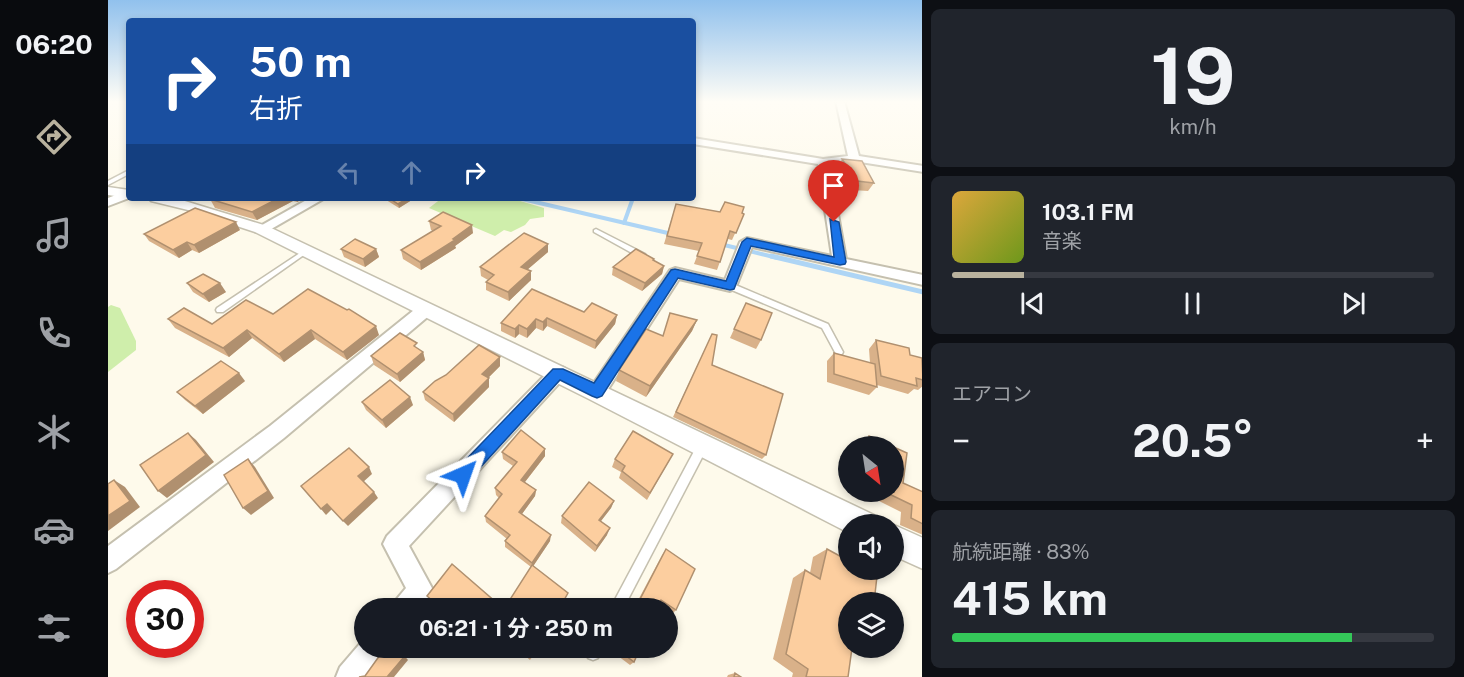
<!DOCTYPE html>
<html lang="ja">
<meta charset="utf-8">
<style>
body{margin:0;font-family:"Public Sans","Noto Sans JP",sans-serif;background:#20242c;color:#f1f3f6;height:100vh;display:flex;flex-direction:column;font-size:22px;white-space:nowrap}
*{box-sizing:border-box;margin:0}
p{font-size:20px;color:#9ea1a6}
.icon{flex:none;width:33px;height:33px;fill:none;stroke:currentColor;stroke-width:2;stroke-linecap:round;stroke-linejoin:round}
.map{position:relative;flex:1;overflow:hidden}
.drawer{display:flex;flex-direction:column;gap:9px;padding:9px;background:#0d0f14;width:542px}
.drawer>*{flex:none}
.top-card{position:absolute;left:18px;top:18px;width:570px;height:183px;border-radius:6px;box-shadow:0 3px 9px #0003;background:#1a4fa0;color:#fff;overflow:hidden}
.needle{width:39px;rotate:150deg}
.controls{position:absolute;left:730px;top:436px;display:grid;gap:12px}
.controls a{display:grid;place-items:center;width:66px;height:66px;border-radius:50%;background:#171b24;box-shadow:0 3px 9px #0003;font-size:30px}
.speed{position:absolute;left:18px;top:580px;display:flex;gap:12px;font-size:30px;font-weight:700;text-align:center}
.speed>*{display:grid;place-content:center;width:78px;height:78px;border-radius:50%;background:#171b24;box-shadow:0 3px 9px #0003;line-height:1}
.speed .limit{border:9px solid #d22;background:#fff;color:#111}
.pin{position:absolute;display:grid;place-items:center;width:51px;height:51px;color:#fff;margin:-62px -26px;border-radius:50% 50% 50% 0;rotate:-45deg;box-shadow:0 0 6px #0007}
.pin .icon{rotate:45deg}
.me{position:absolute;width:66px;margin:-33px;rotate:43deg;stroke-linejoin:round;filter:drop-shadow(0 0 4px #0008)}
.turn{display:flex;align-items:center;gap:21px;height:126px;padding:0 24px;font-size:27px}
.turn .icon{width:78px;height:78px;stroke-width:2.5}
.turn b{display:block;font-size:42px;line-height:51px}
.lanes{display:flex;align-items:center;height:57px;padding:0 24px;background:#0003;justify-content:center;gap:30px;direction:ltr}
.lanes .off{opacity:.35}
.big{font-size:45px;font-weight:700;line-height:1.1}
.drawer .widget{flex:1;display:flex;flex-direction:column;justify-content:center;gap:9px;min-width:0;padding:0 21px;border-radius:9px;background:#20242c}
.drawer .dial{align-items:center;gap:0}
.dial b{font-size:78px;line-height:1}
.song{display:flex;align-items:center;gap:18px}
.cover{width:72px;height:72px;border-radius:9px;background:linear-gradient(135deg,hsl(40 70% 55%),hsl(80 70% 35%))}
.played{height:6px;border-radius:3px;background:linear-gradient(90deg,#b9b29e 15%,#363941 15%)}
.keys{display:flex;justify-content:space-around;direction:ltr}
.heat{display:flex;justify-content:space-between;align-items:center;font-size:33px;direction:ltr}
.charge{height:9px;border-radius:4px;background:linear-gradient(90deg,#34c759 83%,#363941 0)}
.trip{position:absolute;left:246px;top:598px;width:324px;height:60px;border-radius:30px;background:#171b24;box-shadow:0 3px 9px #0003;font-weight:700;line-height:60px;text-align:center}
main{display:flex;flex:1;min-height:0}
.tabs{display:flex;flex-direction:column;width:108px;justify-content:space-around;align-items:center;background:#090b0e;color:#9ea1a6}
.tabs .icon{width:42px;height:42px}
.tabs .active{color:#b9b29e}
.tabs b{font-size:27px;color:#f1f3f6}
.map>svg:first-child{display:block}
.green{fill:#cfeeab}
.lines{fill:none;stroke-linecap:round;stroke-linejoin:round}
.stream-far1{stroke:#aed5f5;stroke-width:4}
.stream{stroke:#aed5f5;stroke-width:5}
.service-casing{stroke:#c5c0af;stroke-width:3}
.minor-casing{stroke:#c5c0af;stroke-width:4}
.tertiary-casing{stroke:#c5c0af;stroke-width:3}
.service{fill:#fff;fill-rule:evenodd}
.minor{fill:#fff;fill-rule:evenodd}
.tertiary{fill:#fff;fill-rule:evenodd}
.wall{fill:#d9b189}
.shaded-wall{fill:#b0906f}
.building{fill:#fcce9f;stroke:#b0906f;stroke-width:1.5}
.route{fill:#1a73e8;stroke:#114b97;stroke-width:1.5}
</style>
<main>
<nav class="tabs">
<b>06:20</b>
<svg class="icon active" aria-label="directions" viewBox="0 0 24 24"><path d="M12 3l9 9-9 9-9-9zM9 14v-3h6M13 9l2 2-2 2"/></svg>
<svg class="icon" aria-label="music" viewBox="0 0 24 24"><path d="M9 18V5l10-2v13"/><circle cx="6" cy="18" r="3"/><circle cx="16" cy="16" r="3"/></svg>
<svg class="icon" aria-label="phone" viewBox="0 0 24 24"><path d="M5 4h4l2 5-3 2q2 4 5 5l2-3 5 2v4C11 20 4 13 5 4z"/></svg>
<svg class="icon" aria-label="climate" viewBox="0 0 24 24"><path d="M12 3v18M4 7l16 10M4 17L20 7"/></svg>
<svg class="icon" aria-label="car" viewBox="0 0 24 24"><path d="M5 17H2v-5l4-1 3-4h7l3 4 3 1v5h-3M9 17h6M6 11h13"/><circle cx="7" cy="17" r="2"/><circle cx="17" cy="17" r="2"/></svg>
<svg class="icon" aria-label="filters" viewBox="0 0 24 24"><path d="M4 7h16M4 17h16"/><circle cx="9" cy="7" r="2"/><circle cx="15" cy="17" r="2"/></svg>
</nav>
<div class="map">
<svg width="815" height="677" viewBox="0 0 815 677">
<rect width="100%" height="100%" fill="#fefaeb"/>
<g class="green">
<polygon points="334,198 380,200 402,198 436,208 436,217 422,219 417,225 403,232 396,230 387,236 321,208"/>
<polygon points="3,305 12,308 28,341 28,350 0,372 0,307"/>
</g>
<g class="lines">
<g class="stream-far1">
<polyline points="410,198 564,234"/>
<polyline points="516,223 525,198"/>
<polyline points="612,244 670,258"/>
</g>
<polyline class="stream" points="663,256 815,292"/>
<g class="service-casing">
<g id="service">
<polygon points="21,170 21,174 0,185 0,181"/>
<polygon points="488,229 537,254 538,256 537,258 533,258 486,232 486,230"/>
<polygon points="198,249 200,250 200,252 115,312 109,312 108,310 109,308"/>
<polygon points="619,284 625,284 720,324 735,352 734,354 728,354 714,328 619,288 618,286"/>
<polygon points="595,441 599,442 600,445 599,448 515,609 502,609 591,442"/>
<polygon points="480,648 494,648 490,658 485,660 480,658 478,653"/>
</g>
</g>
<g class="minor-casing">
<g id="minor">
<polygon points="728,101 736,101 751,156 815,166 815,172 746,161 721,164 738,259 815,275 815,285 644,247 627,289 622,291 571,279 495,397 489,399 483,397 480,392 483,387 562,270 567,268 617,280 632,242 639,238 724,256 710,164 585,144 585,138 715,159 740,156"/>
<polygon points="21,190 21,198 0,206 0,198"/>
<polygon points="202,198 217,198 158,232 148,232 147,229"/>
<polygon points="317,305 323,306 325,310 323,314 176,438 8,569 0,573 0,546 162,426 311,306"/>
<polygon points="450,366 456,368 459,373 456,378 301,546 325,590 313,609 284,609 288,600 298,588 275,544 279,536 444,368"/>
<polygon points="256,639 256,648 279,648 275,657 260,677 228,677 232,667"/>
</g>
</g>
<g class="tertiary-casing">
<g id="tertiary">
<polygon points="0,187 21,190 21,198 23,198 21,198 0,195"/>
<polygon points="40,198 67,198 159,226 766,515 770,525 741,525 741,533 481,399 147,232 80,210 43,201"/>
<polygon points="786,525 815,538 815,569 786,556"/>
</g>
</g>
<use href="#service" class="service"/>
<use href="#minor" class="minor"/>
<use href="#tertiary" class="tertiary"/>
</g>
<g class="wall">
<polygon points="734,159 766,183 760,191 744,190 730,167"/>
<polygon points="104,198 197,198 189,202 185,201 149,220 107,208 102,199"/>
<polygon points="275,198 307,198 291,208"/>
<polygon points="568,204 612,212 636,214 624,240 620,239 609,270 586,264 591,251 556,244"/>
<polygon points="321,221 365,233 347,246 348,248 313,270 295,259 293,250 325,231 323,230"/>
<polygon points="132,230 91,253 84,250 71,258 41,241 36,234"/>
<polygon points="440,244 440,252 419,270 423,271 423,280 401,301 378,290 378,282 380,280 373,276 372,267"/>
<polygon points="233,249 268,249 271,257 257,267 236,257"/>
<polygon points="546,259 546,261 556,266 554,274 534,291 504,275 505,267"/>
<polygon points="79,283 118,292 101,302 85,292"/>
<polygon points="476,312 509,315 507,324 487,349 439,326 435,331 428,328 419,338 411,334 407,338 393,331 393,323"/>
<polygon points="634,312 653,340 648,349 622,338"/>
<polygon points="562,313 589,320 584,331 538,397 508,381 511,370 555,336"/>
<polygon points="165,314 271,335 239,360 207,339 176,362 144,338 121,357 67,328 60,319 104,324"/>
<polygon points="604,334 604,365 658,455 654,459 565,417"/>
<polygon points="768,340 815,361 815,386 810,390 806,389 800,394 769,385 769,387 761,395 719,382 719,361 726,353 762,363 761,349"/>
<polygon points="310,349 315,352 317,360 292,382 266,365 263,356"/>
<polygon points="392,357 392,366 380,378 381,387 346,422 317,400 315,392"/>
<polygon points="137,381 95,414 77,400 69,392"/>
<polygon points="254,402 305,405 278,428 258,410"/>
<polygon points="761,436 799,453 795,483 815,492 815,535 792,525 793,512 753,492 786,492 786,447 752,447 752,443"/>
<polygon points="437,449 437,456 417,482 428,490 427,496 414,514 442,541 425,566 460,593 452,609 331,609 322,600 319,596 396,609 423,567 397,547 397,541 399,539 378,522 377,516 391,498 388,495 387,488 405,466 395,459 394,452"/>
<polygon points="565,454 539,500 511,478 513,472 504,467 507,459"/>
<polygon points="506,501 503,508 493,521 499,535 487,552 453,523 454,516"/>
<polygon points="558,549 568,610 563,615 560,612 560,609 555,609 551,606 549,609 522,609 525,605 527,606 554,555"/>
<polygon points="719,549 741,603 740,677 684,677 685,673 665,659 685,578 697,570 702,573 705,557"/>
<polygon points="408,648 429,648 422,660"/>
<polygon points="503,648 532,648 526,662 522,665 502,650"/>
<polygon points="627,673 633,677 619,677 620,675"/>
</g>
<g class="shaded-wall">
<polygon points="171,198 184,198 185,201 149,220 144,212"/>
<polygon points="188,198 197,198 189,202"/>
<polygon points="300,198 307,198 291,208 290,204"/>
<polygon points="128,222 132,230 91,253 86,245"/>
<polygon points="364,225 365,233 347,246 348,248 313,270 312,262"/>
<polygon points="79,242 84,250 71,258 65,250"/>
<polygon points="440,244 440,252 413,275 413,267"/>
<polygon points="268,249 271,257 257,267 255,259"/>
<polygon points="556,266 554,274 534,291 537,283"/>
<polygon points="423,271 423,280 401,301 400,292"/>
<polygon points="112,283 118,292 101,302 95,294"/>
<polygon points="509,315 507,324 487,349 488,341"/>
<polygon points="439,318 439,326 435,331 435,322"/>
<polygon points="428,319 428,328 419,338 419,329"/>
<polygon points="589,320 584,331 538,397 542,386"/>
<polygon points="411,325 411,334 407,338 407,329"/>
<polygon points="268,326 271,335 239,360 235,352"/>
<polygon points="139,330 144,338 121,357 115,348"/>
<polygon points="203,330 207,339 176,362 171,354"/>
<polygon points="315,352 317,360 292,382 289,374"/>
<polygon points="392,357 392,366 375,383 374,374"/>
<polygon points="131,373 137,381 95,414 87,406"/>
<polygon points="381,378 381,387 346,422 345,414"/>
<polygon points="302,397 305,405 278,428 274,420"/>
<polygon points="80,433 88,440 106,462 59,498 50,491"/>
<polygon points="437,449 437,456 413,487 413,480"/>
<polygon points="140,459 147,467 166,498 143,515 135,508"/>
<polygon points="261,467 264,474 254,483 250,476"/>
<polygon points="6,480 17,487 32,507 0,531 0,516"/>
<polygon points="428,490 427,496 411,518 411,512"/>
<polygon points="266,492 270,498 240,526 235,521"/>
<polygon points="506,501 503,508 489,526 491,520"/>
<polygon points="219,504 224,509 218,515 213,509"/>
<polygon points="502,528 499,535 487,552 489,546"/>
<polygon points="443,535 442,541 424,568 424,563"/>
<polygon points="289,648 290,648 300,660 286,677 279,677"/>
</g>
<g class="building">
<polygon points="734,159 754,161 766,183 749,181"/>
<polygon points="104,198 171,198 144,212 102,199"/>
<polygon points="281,198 300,198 290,204"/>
<polygon points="617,202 636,207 634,213 636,214 628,233 622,231 612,262 589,256 594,243 559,236 568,204 612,212"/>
<polygon points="87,208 128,222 86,245 79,242 65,250 36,234"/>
<polygon points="335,212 364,225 345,239 347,240 312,262 293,250 333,226 321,221"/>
<polygon points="416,233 440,244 413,267 423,271 400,292 378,282 386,275 372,267"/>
<polygon points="247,239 268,249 255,259 233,249"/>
<polygon points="528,249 546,259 545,260 556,266 537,283 505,267"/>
<polygon points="95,274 112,283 95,294 79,283"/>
<polygon points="200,289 239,310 241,309 268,326 235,352 203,330 171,354 139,330 115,348 60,319 76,308 104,324 138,300 165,314"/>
<polygon points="424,289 476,312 484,303 509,315 488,341 439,318 435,322 428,319 419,329 411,325 407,329 393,323"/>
<polygon points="638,303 664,313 653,340 626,329"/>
<polygon points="562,313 589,320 542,386 511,370 538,329 555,336"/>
<polygon points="292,333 309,343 306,346 315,352 289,374 263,356"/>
<polygon points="604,334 609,335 604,365 675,394 658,455 568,412"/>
<polygon points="768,340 801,348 802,355 814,358 815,380 808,378 809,386 773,376"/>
<polygon points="371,345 392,357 374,374 381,378 345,414 315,392 327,381 338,375"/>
<polygon points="726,353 767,364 769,387 726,374"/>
<polygon points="113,361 131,373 87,406 69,392"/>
<polygon points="282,380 302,397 274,420 254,402"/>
<polygon points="413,430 437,449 413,480 428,490 411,512 443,535 424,563 397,541 402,535 377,516 394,494 387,488 409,462 394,452"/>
<polygon points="525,431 565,454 542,493 514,471 517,466 507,459"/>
<polygon points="80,433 98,455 50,491 32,465"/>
<polygon points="761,436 799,453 795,483 815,492 815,524 803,518 804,505 777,492 786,492 786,447 759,447"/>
<polygon points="241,448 261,467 250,476 266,492 235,521 219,504 213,509 193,486"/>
<polygon points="140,459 160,491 135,508 116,475"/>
<polygon points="6,480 22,501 0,516 0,484"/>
<polygon points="481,482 506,501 491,520 502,528 489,546 454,516"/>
<polygon points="558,549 587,569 568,610 553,600 549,609 523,609 525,605 528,607"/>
<polygon points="719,549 741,561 741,570 758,570 769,576 766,603 741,603 741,648 744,648 740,677 698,677 700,669 678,654 697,570 712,579"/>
<polygon points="344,564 396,609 424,565 460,593 451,609 334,609 319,596"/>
<polygon points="277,648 289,648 296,657 279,677 251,677 257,676"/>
<polygon points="412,648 428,648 423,657"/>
<polygon points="508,648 532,648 526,662"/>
<polygon points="627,673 633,677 626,677"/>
</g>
<linearGradient id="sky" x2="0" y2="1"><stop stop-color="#91c1ed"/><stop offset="0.52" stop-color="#fffdf6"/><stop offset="1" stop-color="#fffdf6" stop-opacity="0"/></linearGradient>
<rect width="815" height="196" fill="url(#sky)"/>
<polygon class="route" points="722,219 731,222 738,262 737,264 732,265 643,246 626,289 622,290 570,278 494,396 489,398 484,396 452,380 361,480 355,483 349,480 346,475 349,469 445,369 455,369 486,383 563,270 567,269 618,281 634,242 639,238 726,257"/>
</svg>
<div class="controls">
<a><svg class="needle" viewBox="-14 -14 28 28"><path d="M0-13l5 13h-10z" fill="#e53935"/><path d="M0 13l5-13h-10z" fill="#9ea1a6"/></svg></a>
<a><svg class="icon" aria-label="sound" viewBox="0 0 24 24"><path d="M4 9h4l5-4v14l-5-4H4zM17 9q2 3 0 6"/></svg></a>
<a><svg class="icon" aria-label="layers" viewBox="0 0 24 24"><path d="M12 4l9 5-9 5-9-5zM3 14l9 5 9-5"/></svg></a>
</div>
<div class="speed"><div class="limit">30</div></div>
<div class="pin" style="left:726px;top:222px;background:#d93025"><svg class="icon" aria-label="arrive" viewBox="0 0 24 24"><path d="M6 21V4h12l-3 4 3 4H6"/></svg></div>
<svg class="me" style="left:355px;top:475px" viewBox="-20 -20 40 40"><path d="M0-17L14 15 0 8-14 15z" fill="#1a73e8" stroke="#fff" stroke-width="4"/></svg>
<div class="trip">06:21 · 1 分 · 250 m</div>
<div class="top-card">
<div class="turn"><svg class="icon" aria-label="right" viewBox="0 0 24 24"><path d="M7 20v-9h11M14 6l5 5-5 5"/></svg><div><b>50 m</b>右折</div></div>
<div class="lanes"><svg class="icon off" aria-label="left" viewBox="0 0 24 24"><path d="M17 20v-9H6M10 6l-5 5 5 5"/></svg><svg class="icon off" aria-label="ahead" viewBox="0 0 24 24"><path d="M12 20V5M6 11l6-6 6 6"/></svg><svg class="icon" aria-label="right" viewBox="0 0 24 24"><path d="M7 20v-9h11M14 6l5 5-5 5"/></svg></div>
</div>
</div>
<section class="drawer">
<div class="widget dial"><b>19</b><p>km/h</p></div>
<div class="widget">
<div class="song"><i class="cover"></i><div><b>103.1 FM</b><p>音楽</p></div></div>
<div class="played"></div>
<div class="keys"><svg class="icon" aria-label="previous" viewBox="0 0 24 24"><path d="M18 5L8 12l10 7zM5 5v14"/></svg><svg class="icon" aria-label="pause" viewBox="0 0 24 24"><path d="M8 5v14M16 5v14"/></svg><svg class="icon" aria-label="next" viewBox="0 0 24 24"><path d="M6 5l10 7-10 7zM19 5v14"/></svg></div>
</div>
<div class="widget"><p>エアコン</p>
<div class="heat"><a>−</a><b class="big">20.5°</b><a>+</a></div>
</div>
<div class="widget"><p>航続距離 · 83%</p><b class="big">415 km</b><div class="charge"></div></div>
</section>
</main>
